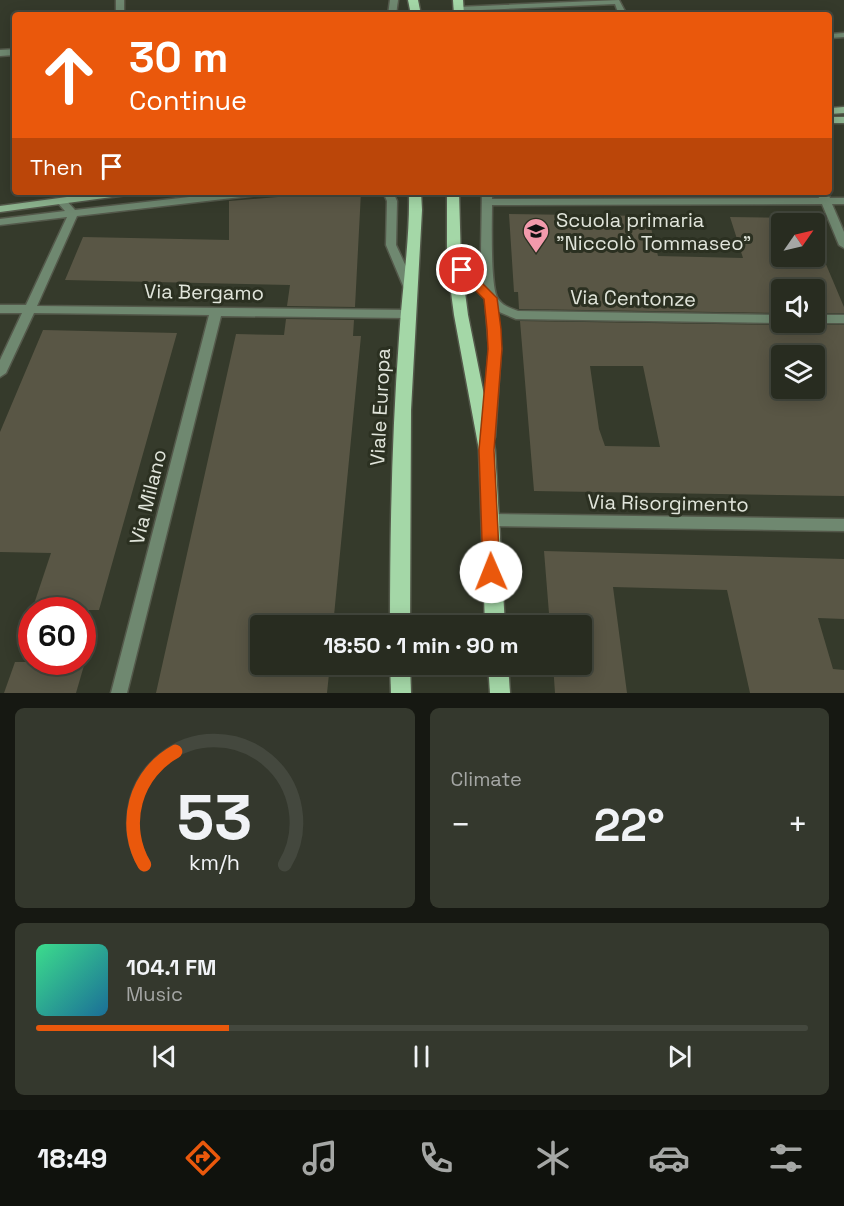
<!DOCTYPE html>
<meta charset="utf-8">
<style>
body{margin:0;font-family:"Space Grotesk",sans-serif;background:#34382d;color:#f1f3f6;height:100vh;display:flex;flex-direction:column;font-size:22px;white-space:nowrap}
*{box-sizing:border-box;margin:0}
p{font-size:20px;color:#a5a7a5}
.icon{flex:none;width:33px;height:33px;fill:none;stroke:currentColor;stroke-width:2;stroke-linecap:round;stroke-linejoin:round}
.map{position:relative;height:693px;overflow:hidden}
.sheet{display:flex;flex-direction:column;gap:15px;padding:15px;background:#161812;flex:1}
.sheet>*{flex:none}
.top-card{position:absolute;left:12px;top:12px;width:820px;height:183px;border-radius:6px;box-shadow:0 3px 15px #0003,0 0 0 2px #44483e;background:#ea580c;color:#fff;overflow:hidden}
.needle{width:39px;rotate:56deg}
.buttons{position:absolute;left:771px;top:213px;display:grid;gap:12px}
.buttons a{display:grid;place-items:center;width:54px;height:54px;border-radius:6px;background:#282c20;box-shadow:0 3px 15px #0003,0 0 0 2px #44483e;font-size:30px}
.speed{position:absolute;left:18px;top:597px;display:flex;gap:12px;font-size:30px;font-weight:700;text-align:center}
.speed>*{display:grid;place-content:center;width:78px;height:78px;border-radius:50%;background:#282c20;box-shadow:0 3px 15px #0003,0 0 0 2px #44483e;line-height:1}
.speed .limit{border:9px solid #d22;background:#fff;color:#111}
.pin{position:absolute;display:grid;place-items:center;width:51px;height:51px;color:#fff;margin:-26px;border:3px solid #fff;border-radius:50%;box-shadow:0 2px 6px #0007}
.me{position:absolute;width:66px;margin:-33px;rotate:359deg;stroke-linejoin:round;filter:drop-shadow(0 0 4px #0008)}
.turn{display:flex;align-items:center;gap:21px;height:126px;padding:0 18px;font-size:27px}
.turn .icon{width:78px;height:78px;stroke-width:2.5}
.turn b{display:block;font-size:42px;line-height:51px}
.then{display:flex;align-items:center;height:57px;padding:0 18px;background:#0003;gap:12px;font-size:22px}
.big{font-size:45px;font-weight:600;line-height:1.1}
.sheet .card{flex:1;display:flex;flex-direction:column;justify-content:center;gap:9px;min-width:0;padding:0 21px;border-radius:9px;background:#34382d}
.sheet .dial{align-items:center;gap:0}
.dial svg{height:156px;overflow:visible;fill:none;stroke:#44483e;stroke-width:7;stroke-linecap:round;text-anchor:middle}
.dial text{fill:#f1f3f6;stroke:none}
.song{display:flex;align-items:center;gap:18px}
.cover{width:72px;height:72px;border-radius:9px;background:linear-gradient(135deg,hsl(150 70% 55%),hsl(200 70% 35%))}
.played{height:6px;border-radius:3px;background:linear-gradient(90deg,#ea580c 25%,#44483e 25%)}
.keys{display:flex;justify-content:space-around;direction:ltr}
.heat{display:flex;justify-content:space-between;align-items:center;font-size:33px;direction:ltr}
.sheet .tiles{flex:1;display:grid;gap:15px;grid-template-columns:1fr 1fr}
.card:last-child{grid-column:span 2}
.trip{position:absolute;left:250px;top:615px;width:342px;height:60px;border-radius:6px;background:#282c20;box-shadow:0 3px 15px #0003,0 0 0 2px #44483e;font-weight:600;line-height:60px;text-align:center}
.menu{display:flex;height:96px;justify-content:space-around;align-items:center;background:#10120d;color:#a5a7a5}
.menu .icon{width:42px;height:42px}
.menu .active{color:#ea580c}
.menu b{font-size:27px;color:#f1f3f6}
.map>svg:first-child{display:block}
.building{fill:#595645;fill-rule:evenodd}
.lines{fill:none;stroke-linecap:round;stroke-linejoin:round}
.minor-casing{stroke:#54594b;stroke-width:3}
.secondary-casing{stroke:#54594b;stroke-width:3}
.primary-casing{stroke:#54594b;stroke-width:3}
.minor{fill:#6f8870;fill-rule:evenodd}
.secondary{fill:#8db48f;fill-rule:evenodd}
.primary{fill:#a4d7a7;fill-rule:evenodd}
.route{fill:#ea580c;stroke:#983908;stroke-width:1.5}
.labels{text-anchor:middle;stroke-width:6;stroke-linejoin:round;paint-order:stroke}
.poi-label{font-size:20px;fill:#e1e5db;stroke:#2b3021;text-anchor:start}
.street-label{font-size:20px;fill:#e1e5db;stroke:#2b3021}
</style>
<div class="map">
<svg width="844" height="693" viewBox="0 0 844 693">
<rect width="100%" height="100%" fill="#353a2b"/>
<g class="building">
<polygon points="338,192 361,192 355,307 287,306 290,285 65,280 83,237 229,240 229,201"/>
<polygon points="509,214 648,216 658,256 743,258 730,217 807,218 809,224 782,224 782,256 814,256 814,236 844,307 844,313 814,313 814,290 782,290 782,313 519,309 518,292 514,292"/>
<polygon points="286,319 354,320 353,336 361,336 333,626 261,626 261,664 330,664 327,693 156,693 236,334 284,335"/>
<path d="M 520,321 L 782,325 L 786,322 L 810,322 L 814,325 L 844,325 L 844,496 L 534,491 ZM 782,356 L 814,356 L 814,388 L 782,388 ZM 590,366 L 643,366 L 660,447 L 605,446 L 599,429 Z"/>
<polygon points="43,330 177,333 99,610 32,610 51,553 0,552 0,432"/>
<polygon points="544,551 844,559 844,619 818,618 833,669 844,670 844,693 750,693 727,590 613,587 627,693 555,693 553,664 582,664 582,626 550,626"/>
<polygon points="15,662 85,662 76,693 4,693"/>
</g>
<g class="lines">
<g class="minor-casing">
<g id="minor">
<rect x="116" y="0" width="8" height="15"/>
<polygon points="390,0 398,0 396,15 388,15"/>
<polygon points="619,0 627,15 619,15 615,4 458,11 454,9 458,7"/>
<polygon points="844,33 844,37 830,38 830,34"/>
<polygon points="15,49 15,55 0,56 0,50"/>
<polygon points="233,192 264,192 259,195 77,216 37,306 407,310 413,314 407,318 221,316 127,693 111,693 209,315 34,313 6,373 0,377 0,360 22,313 0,313 0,305 26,305 67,217 0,225 0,219 65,211 56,201 61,198 65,199 75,210"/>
<polygon points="383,192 393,192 397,201 396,245 416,288 414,291 410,292 404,288 386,245 387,201"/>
<path d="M 482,192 L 492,192 L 492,199 L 819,198 L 817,192 L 827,192 L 830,198 L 844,198 L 844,204 L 832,204 L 844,232 L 844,248 L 839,245 L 822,204 L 492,205 C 492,221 490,288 498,299 C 503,306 510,308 518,311 L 782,315 L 782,322 L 784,322 L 782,323 L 516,319 L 497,311 L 501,349 L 495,437 L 493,441 L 483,441 L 481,437 L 489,349 L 485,299 L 449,262 L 450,260 L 458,260 L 483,285 L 481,251 Z"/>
<polygon points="814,315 844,315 844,323 814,323 812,322 814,322"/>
<polygon points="491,514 844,519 844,531 491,526 486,524 484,520 486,516"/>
</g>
</g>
<g class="secondary-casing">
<g id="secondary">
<polygon points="844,107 844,113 830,114 830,108"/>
<rect x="830" y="117" width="14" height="6"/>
<polygon points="104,192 132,192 127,195 0,212 0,206"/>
</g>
</g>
<g class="primary-casing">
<g id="primary">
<polygon points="408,0 418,0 421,15 411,15"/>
<polygon points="453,0 463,0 464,15 454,15"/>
<path d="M 409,192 L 421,192 L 422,210 L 411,410 L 410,626 L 390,626 C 390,530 392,433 399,338 C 402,289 410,241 409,192 Z"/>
<polygon points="447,192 459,192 461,262 468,315 495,450 505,626 485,626 479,450 454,315 447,262"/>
<polygon points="390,664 410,664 411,693 391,693"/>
<polygon points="488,664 508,664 510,693 490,693"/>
</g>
</g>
<use href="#minor" class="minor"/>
<use href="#secondary" class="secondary"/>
<use href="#primary" class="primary"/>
</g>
<polygon class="route" points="462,266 467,268 497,298 501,329 502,349 494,450 500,572 497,577 491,579 485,577 483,572 479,450 488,349 487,329 484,299 458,273 456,270"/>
<defs>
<g id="school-pin" transform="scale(1.35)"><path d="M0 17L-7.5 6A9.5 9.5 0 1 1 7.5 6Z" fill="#f29aac" stroke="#2b3021"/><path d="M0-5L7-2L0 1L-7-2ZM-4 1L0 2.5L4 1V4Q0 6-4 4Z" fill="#111"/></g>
</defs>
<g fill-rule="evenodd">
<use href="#school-pin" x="536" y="231"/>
</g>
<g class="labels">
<g class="poi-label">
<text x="556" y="227">Scuola primaria<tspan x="556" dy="23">"Niccolò Tommaseo"</tspan></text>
</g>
<g class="street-label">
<text transform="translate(204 292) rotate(1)" y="7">Via Bergamo</text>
<text transform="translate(633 298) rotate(1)" y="7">Via Centonze</text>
<text transform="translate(380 407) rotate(-87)" y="7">Viale Europa</text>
<text transform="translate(148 497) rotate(-76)" y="7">Via Milano</text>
<text transform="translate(668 503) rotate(1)" y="7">Via Risorgimento</text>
</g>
</g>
</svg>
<div class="buttons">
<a><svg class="needle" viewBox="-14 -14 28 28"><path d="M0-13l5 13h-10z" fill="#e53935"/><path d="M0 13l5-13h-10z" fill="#a5a7a5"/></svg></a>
<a><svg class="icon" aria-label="sound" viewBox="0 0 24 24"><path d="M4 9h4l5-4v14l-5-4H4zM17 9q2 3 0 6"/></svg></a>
<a><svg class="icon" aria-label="layers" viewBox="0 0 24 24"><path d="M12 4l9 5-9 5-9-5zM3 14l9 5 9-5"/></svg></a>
</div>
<div class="speed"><div class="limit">60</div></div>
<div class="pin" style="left:462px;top:270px;background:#d93025"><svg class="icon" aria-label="arrive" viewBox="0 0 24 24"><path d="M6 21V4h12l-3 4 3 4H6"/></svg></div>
<svg class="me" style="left:491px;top:572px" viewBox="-20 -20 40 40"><circle r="19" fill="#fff"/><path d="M0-13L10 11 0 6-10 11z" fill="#ea580c"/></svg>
<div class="trip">18:50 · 1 min · 90 m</div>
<div class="top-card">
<div class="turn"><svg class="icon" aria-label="ahead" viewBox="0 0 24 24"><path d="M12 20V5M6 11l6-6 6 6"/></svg><div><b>30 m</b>Continue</div></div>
<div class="then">Then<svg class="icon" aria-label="arrive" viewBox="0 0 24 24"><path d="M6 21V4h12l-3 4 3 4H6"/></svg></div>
</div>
</div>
<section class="sheet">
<div class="tiles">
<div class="card dial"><svg viewBox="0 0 100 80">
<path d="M14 69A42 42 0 1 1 86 69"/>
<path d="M14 69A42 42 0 0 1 30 11" stroke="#ea580c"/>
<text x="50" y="56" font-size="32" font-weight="700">53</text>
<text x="50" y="72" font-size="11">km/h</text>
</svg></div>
<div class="card"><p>Climate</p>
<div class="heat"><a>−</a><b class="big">22°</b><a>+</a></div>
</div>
<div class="card">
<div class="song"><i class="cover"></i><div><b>104.1 FM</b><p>Music</p></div></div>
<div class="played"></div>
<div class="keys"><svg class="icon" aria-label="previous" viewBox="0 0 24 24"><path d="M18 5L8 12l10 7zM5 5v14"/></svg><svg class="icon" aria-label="pause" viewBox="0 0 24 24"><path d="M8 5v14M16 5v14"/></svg><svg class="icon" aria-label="next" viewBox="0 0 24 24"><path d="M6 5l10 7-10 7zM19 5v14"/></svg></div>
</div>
</div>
</section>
<nav class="menu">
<b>18:49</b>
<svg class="icon active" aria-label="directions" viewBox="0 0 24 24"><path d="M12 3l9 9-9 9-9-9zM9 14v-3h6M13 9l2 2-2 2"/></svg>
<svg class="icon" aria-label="music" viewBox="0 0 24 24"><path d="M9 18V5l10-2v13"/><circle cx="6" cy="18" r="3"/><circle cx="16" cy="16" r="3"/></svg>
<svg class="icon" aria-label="phone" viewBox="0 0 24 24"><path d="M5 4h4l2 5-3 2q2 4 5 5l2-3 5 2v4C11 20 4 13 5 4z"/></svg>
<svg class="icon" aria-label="climate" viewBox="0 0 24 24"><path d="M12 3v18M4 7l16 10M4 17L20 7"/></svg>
<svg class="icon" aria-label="car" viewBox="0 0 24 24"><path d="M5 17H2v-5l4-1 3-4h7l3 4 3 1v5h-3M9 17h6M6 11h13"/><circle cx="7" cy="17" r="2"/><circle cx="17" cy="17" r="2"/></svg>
<svg class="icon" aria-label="filters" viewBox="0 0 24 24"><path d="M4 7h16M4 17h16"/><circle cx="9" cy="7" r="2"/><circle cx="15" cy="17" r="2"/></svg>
</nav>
